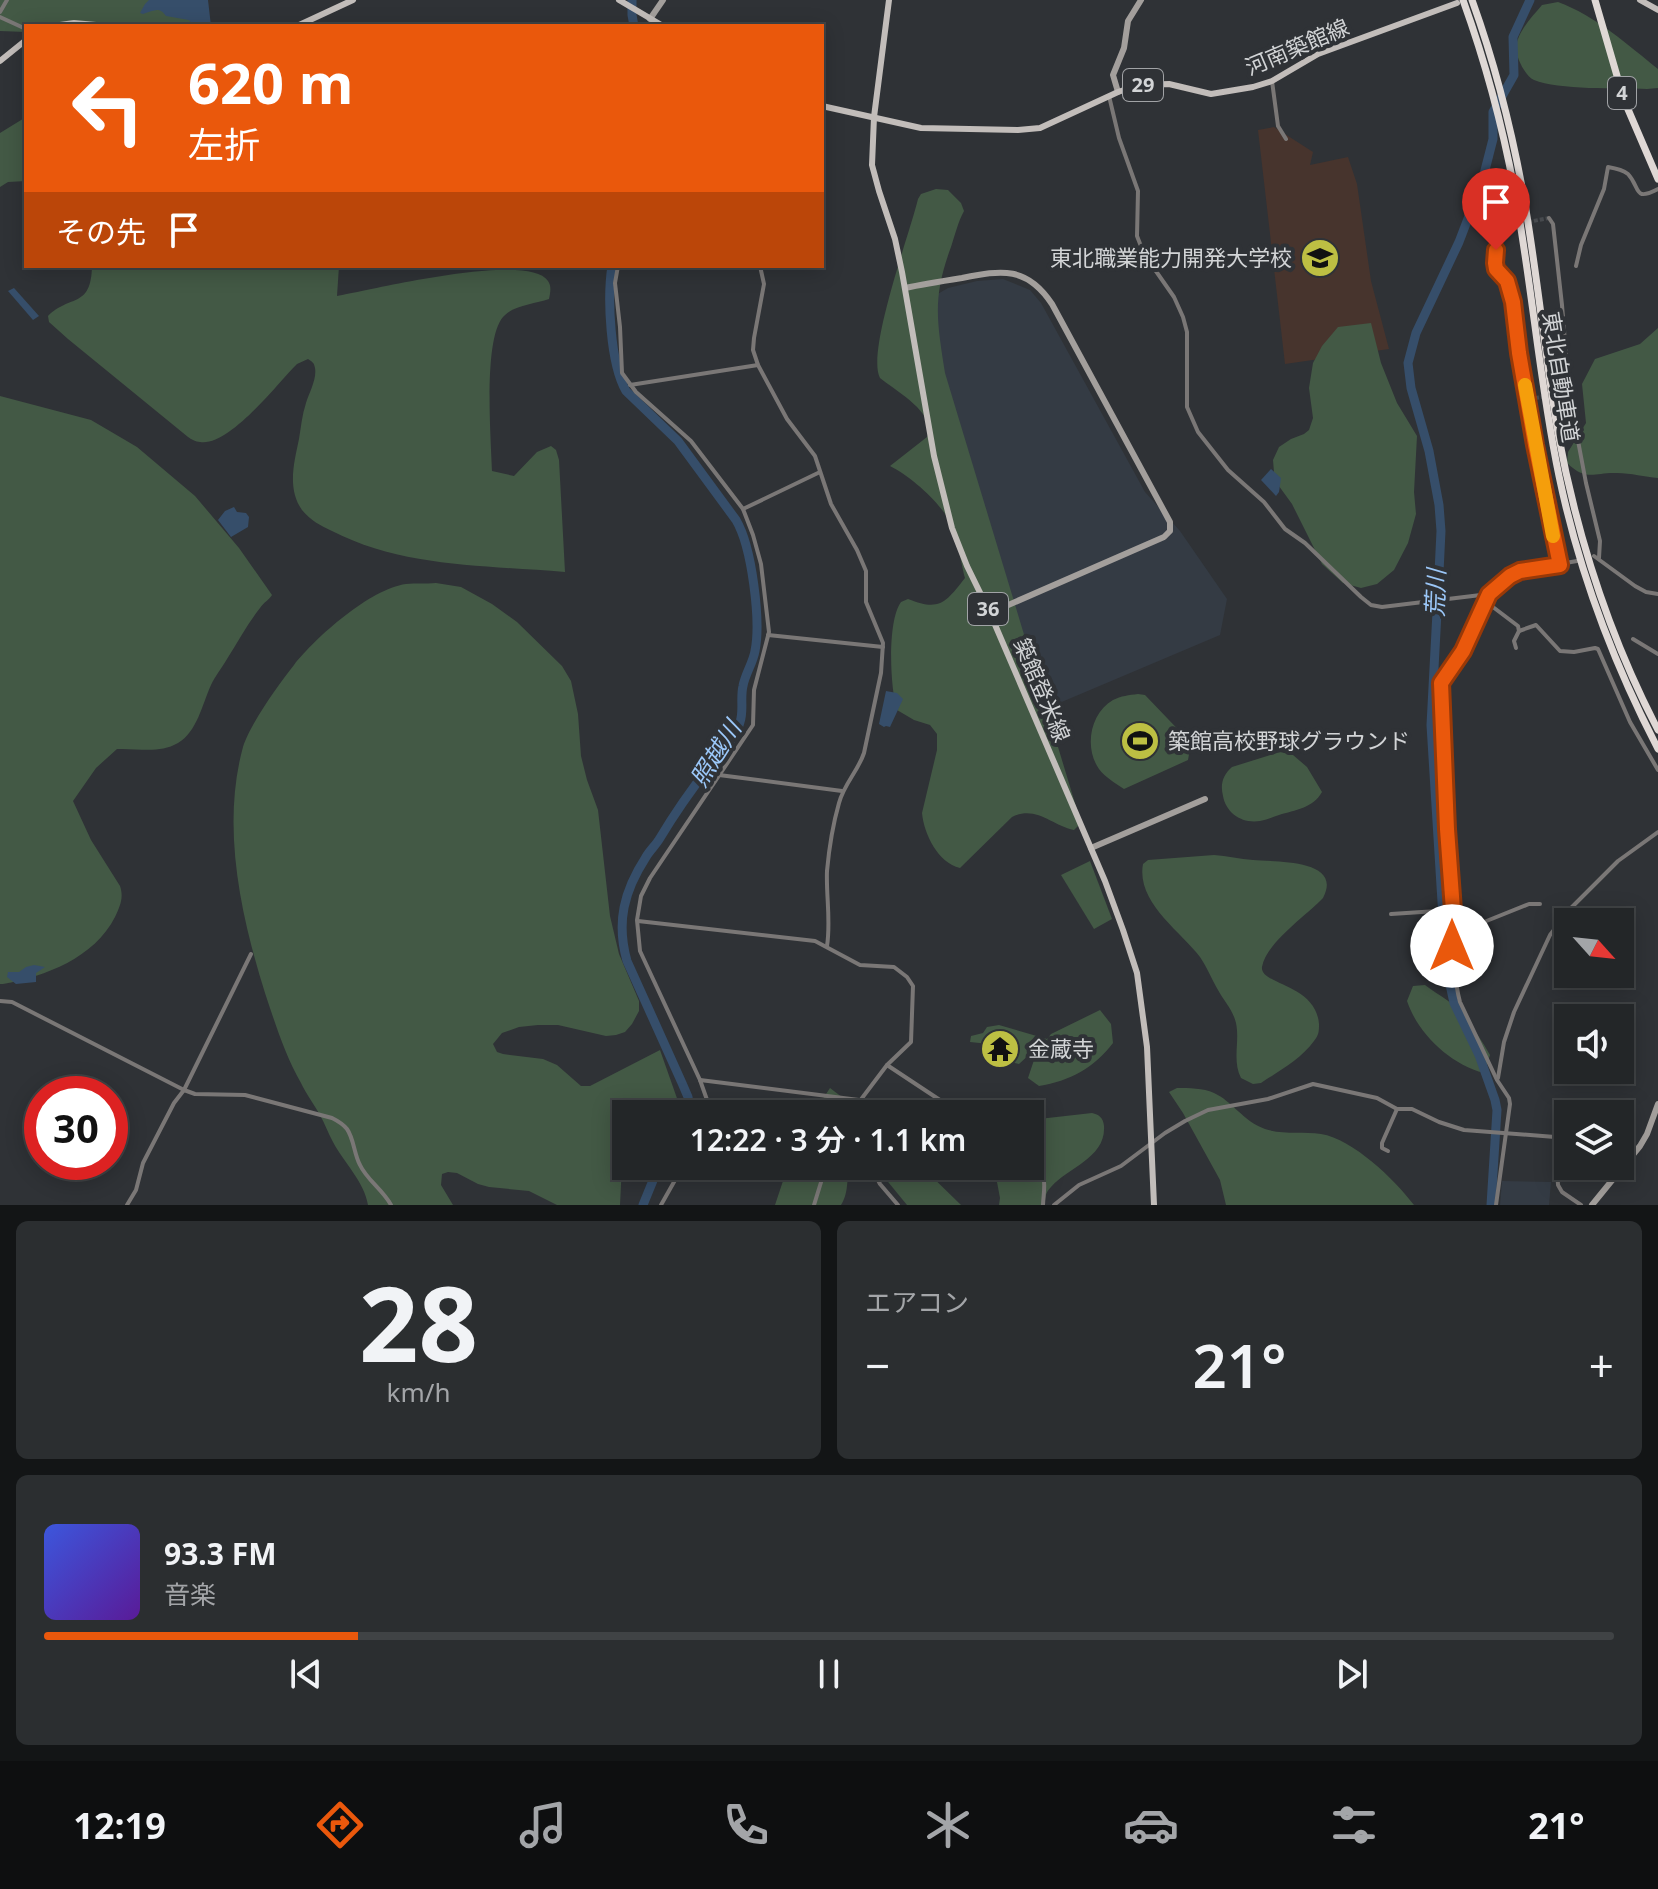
<!DOCTYPE html>
<html lang="ja">
<meta charset="utf-8">
<style>
body{margin:0;font-family:"Noto Sans","Noto Sans JP",sans-serif;background:#2b2e30;color:#f1f3f6;height:100vh;display:flex;flex-direction:column;font-size:30px;white-space:nowrap}
*{box-sizing:border-box;margin:0}
p{font-size:26px;color:#a3a5a8}
.icon{flex:none;width:44px;height:44px;fill:none;stroke:currentColor;stroke-width:2;stroke-linecap:round;stroke-linejoin:round}
.map{position:relative;height:1205px;overflow:hidden}
.drawer{display:flex;flex-direction:column;gap:16px;padding:16px;background:#131516;flex:1}
.drawer>*{flex:none}
.guide{position:absolute;left:24px;top:24px;width:800px;height:244px;border-radius:0px;box-shadow:0 4px 20px #0003,0 0 0 2px #404345;background:#ea580c;color:#fff;overflow:hidden}
.needle{width:52px;rotate:117deg}
.buttons{position:absolute;left:1554px;top:908px;display:grid;gap:16px}
.buttons a{display:grid;place-items:center;width:80px;height:80px;border-radius:0px;background:#232628;box-shadow:0 4px 20px #0003,0 0 0 2px #404345;font-size:40px}
.speed{position:absolute;left:24px;top:1076px;display:flex;gap:16px;font-size:40px;font-weight:700;text-align:center}
.speed>*{display:grid;place-content:center;width:104px;height:104px;border-radius:50%;background:#232628;box-shadow:0 4px 20px #0003,0 0 0 2px #404345;line-height:1}
.speed .limit{border:12px solid #d22;background:#fff;color:#111}
.pin{position:absolute;display:grid;place-items:center;width:68px;height:68px;color:#fff;margin:-82px -34px;border-radius:50% 50% 50% 0;rotate:-45deg;box-shadow:0 0 8px #0007}
.pin .icon{rotate:45deg}
.me{position:absolute;width:88px;margin:-44px;rotate:0deg;stroke-linejoin:round;filter:drop-shadow(0 0 6px #0008)}
.turn{display:flex;align-items:center;gap:28px;height:168px;padding:0 32px;font-size:36px}
.turn .icon{width:104px;height:104px;stroke-width:2.5}
.turn b{display:block;font-size:56px;line-height:68px}
.then{display:flex;align-items:center;height:76px;padding:0 32px;background:#0003;gap:16px;font-size:30px}
.big{font-size:60px;font-weight:600;line-height:1.1}
.drawer .widget{flex:1;display:flex;flex-direction:column;justify-content:center;gap:12px;min-width:0;padding:0 28px;border-radius:12px;background:#2b2e30}
.drawer .dial{align-items:center;gap:0}
.dial b{font-size:104px;line-height:1}
.song{display:flex;align-items:center;gap:24px}
.cover{width:96px;height:96px;border-radius:12px;background:linear-gradient(135deg,hsl(230 70% 55%),hsl(270 70% 35%))}
.played{height:8px;border-radius:4px;background:linear-gradient(90deg,#ea580c 20%,#404345 20%)}
.keys{display:flex;justify-content:space-around;direction:ltr}
.heat{display:flex;justify-content:space-between;align-items:center;font-size:44px;direction:ltr}
.drawer .tiles{flex:1;display:grid;gap:16px;grid-template-columns:1fr 1fr}
.widget:last-child{grid-column:span 2}
.trip{position:absolute;left:612px;top:1100px;width:432px;height:80px;border-radius:0px;background:#232628;box-shadow:0 4px 20px #0003,0 0 0 2px #404345;font-weight:600;line-height:80px;text-align:center}
.menu{display:flex;height:128px;justify-content:space-around;align-items:center;background:#0e0f10;color:#a3a5a8}
.menu .icon{width:56px;height:56px}
.menu .current{color:#ea580c}
.menu b{font-size:36px;color:#f1f3f6}
.map>svg:first-child{display:block}
.built{fill:#343b44}
.education{fill:#47342d}
.green{fill:#435945}
.water{fill:#364e6a}
.lines{fill:none;stroke-linecap:round;stroke-linejoin:round}
.river{stroke:#364e6a;stroke-width:9}
.street-tunnel{stroke:#474a4e;stroke-width:4;stroke-dasharray:4 2;stroke-linecap:butt}
.street{stroke:#7a7776;stroke-width:4}
.secondary{stroke:#a39f9c;stroke-width:6}
.primary{stroke:#c2bdba;stroke-width:6}
.highway{stroke:#dfd8d5;stroke-width:7}
.route-casing{stroke:#983908;stroke-width:20}
.route{stroke:#ea580c;stroke-width:14}
.slow{stroke:#f59e0b;stroke-width:14}
.labels{text-anchor:middle;stroke-width:8;stroke-linejoin:round;paint-order:stroke}
.shield{fill:#2f3236;stroke:#a1a3a6;stroke-width:2}
.shield-label{font-size:20px;font-weight:bold;fill:#d2d4d6}
.street-label{font-size:22px;fill:#d2d4d6;stroke:#2f3236}
.poi-label{font-size:22px;fill:#d2d4d6;stroke:#2f3236;text-anchor:start}
.water-label{font-size:24px;font-style:italic;fill:#9bc7f8;stroke:#2f3236}
</style>
<div class="map">
<svg width="1658" height="1205" viewBox="0 0 1658 1205">
<rect width="100%" height="100%" fill="#2f3236"/>
<g class="built">
<polygon points="1003,279 1030,290 1041,303 1145,492 1180,531 1227,599 1220,635 1038,712 917,306 948,288 977,281"/>
<polygon points="1502,1181 1551,1182 1549,1205 1500,1205"/>
</g>
<polygon class="education" points="1274,127 1313,152 1310,165 1348,157 1357,184 1371,281 1389,349 1285,364 1258,130"/>
<g class="green">
<polygon points="0,0 205,0 190,23 184,26 26,26 26,32 0,31"/>
<path d="M 1558,2 C 1596,16 1628,45 1658,69 L 1658,88 L 1647,89 C 1619,88 1558,90 1534,80 C 1525,76 1516,57 1516,48 C 1517,32 1532,17 1542,5 Z"/>
<polygon points="26,117 26,181 8,182 0,187 0,133"/>
<path d="M 936,189 L 948,190 L 961,203 L 964,211 C 958,222 955,235 951,247 C 932,298 937,321 945,373 L 1081,823 L 1074,830 C 1051,825 1036,805 1012,817 L 960,868 C 938,863 924,834 922,813 L 937,750 L 937,734 L 930,725 L 914,720 L 897,710 C 890,688 887,621 901,602 L 908,599 C 940,612 946,602 965,578 C 961,563 957,534 950,522 C 939,501 910,476 890,466 L 927,437 C 938,414 896,391 880,378 C 866,352 910,233 918,199 L 921,194 Z"/>
<path d="M 92,266 L 339,266 L 337,296 C 372,290 528,251 548,281 C 552,287 550,293 549,299 C 535,304 513,305 503,317 C 483,340 491,439 492,471 L 514,476 L 537,452 L 551,446 L 556,450 L 559,460 L 565,572 C 486,565 404,568 332,531 C 321,526 310,520 302,510 C 287,489 294,463 299,439 C 301,427 302,415 306,403 C 309,393 317,379 315,368 C 314,362 312,362 308,359 L 297,364 C 277,384 229,447 200,442 C 196,442 191,439 188,437 L 68,339 L 49,322 L 48,316 C 70,294 91,309 92,266 Z"/>
<polygon points="1371,323 1381,363 1397,403 1417,436 1414,492 1416,514 1408,543 1394,570 1377,584 1361,588 1343,583 1322,564 1292,504 1276,482 1274,472 1273,460 1279,447 1291,439 1304,434 1309,430 1313,418 1309,388 1313,363 1322,346 1338,327"/>
<path d="M 1658,328 L 1658,478 C 1645,477 1631,473 1617,473 C 1594,472 1587,482 1567,463 L 1568,452 L 1586,423 L 1582,384 L 1595,359 L 1640,344 Z"/>
<path d="M 0,396 L 91,420 L 137,447 L 195,496 L 239,548 L 272,595 C 269,600 264,602 260,608 C 247,624 238,642 227,659 C 222,668 215,676 211,685 C 202,705 197,732 178,743 C 159,754 138,748 117,749 L 96,768 L 73,801 L 91,840 L 120,886 C 124,898 120,906 115,917 C 94,958 46,976 3,984 L 0,984 Z"/>
<path d="M 436,583 L 461,587 L 492,604 L 517,622 L 562,666 L 571,681 L 578,714 L 581,756 L 587,780 L 598,810 L 610,916 L 619,954 L 639,1001 L 639,1011 L 632,1024 L 625,1032 L 616,1035 L 606,1036 L 558,1025 L 538,1025 L 519,1027 L 502,1033 L 493,1044 L 497,1052 L 503,1054 L 543,1059 L 557,1065 L 581,1086 L 590,1086 L 660,1050 L 679,1104 L 675,1114 L 626,1114 L 626,1151 L 622,1164 L 620,1205 L 557,1205 L 529,1191 L 489,1187 L 478,1184 L 457,1173 L 448,1172 L 442,1174 L 441,1185 L 453,1205 L 368,1205 C 364,1181 344,1163 333,1142 C 328,1133 325,1124 320,1115 C 314,1104 306,1094 301,1083 C 285,1055 275,1023 265,993 C 241,916 221,827 243,747 C 250,724 279,684 294,665 C 316,637 370,589 406,584 C 416,583 426,584 436,583 Z"/>
<path d="M 1138,694 L 1145,695 L 1191,743 L 1188,760 L 1124,789 C 1115,783 1105,777 1099,769 C 1084,748 1090,713 1113,700 C 1121,696 1129,695 1138,694 Z"/>
<path d="M 1280,752 L 1293,755 L 1307,767 L 1322,792 C 1313,808 1295,810 1279,815 C 1273,817 1267,820 1260,821 C 1242,824 1226,813 1223,796 C 1220,784 1223,775 1232,767 Z"/>
<path d="M 1214,855 C 1227,856 1240,859 1253,860 C 1273,862 1344,858 1323,898 C 1307,915 1266,943 1262,967 C 1260,985 1316,984 1319,1024 C 1319,1031 1319,1035 1314,1041 C 1301,1059 1279,1071 1261,1083 L 1253,1084 L 1241,1078 C 1232,1060 1240,1042 1236,1023 C 1233,1010 1224,1001 1218,990 C 1212,980 1207,967 1200,957 C 1180,931 1136,902 1143,864 L 1148,860 Z"/>
<polygon points="1090,861 1112,919 1094,929 1061,875"/>
<path d="M 1425,985 C 1430,989 1435,992 1441,996 C 1462,1009 1478,1034 1490,1055 L 1484,1073 C 1450,1064 1418,1034 1407,1001 L 1413,986 Z"/>
<path d="M 1100,1010 L 1111,1024 L 1113,1043 C 1094,1068 1070,1081 1039,1086 L 1028,1078 L 1036,1054 L 1032,1052 L 1019,1064 L 1011,1062 L 1013,1045 L 994,1041 L 989,1044 L 970,1042 L 971,1036 L 983,1033 L 987,1027 L 999,1025 L 1047,1039 L 1051,1034 Z"/>
<polygon points="830,1088 864,1114 813,1114"/>
<path d="M 1177,1088 C 1189,1088 1203,1088 1214,1093 C 1232,1101 1243,1121 1265,1129 C 1283,1135 1303,1131 1321,1134 C 1353,1139 1395,1180 1414,1205 L 1226,1205 L 1220,1180 L 1183,1113 L 1169,1092 Z"/>
<path d="M 1092,1113 C 1099,1115 1103,1117 1104,1126 C 1106,1158 1068,1167 1051,1187 C 1045,1193 1045,1198 1045,1205 L 999,1205 L 1000,1198 L 994,1166 L 1030,1166 L 1030,1120 Z"/>
<path d="M 788,1166 L 851,1166 C 845,1179 850,1191 841,1205 L 775,1205 Z"/>
<polygon points="875,1166 921,1166 961,1205 907,1205"/>
</g>
<g class="water">
<path d="M 149,0 L 208,0 L 211,26 L 194,26 L 189,20 L 166,16 C 159,6 154,11 143,14 L 140,13 L 145,4 Z"/>
<polygon points="14,288 39,316 33,320 8,291"/>
<polygon points="1271,469 1281,478 1279,492 1276,496 1261,480"/>
<polygon points="234,507 237,512 246,513 249,517 248,527 231,537 218,520 225,511"/>
<polygon points="886,691 897,693 903,699 890,727 886,726 884,727 879,724"/>
<polygon points="34,965 45,967 36,973 36,982 16,984 7,977 8,972 19,972 26,967"/>
</g>
<g class="lines">
<g class="river">
<polyline points="632,0 632,15 634,26"/>
<path d="M 612,266 C 607,298 610,363 626,391 L 678,441 L 736,520 C 752,547 761,621 755,651 C 753,663 745,674 743,686 C 740,698 744,711 740,722 C 736,739 719,754 709,767 C 691,790 675,813 660,838 C 656,845 650,850 646,857 C 624,891 616,922 627,961 L 682,1083 L 688,1097 L 691,1114"/>
<polyline points="643,1205 654,1178 662,1166"/>
<polyline points="1491,1205 1497,1110 1495,1100 1479,1055 1454,1003 1446,966 1431,725 1438,593 1441,531 1439,505 1429,451 1411,388 1408,363 1416,333 1459,242 1482,182 1493,139 1493,112 1514,75 1513,37 1530,0"/>
</g>
<g class="street-tunnel">
<polyline points="1528,222 1549,218"/>
<polyline points="1535,398 1564,394"/>
</g>
<g class="street">
<polyline points="0,12 7,0"/>
<polyline points="0,17 26,29"/>
<polyline points="1272,81 1278,126 1286,139"/>
<polyline points="1109,96 1119,138 1138,191 1137,236 1144,254 1174,297 1183,317 1187,332 1187,407 1198,432 1228,470 1264,502 1285,529 1305,543 1361,597 1371,605 1382,607 1489,594"/>
<polyline points="1549,218 1553,224 1562,305 1569,393 1586,483 1600,541 1599,558"/>
<polyline points="1508,226 1498,237 1495,263 1496,269 1507,281 1513,302 1519,353 1539,468 1560,565"/>
<polyline points="618,266 615,283 620,327 622,373 636,392 691,441 743,509 753,535 761,564 769,632 754,690 753,725 650,878 641,896 637,920 640,951 700,1080 712,1114"/>
<path d="M 760,266 L 764,284 L 754,338 L 753,350 L 758,365 L 787,419 L 815,456 L 831,504 L 857,550 L 866,571 L 866,602 L 883,643 L 881,673 L 864,753 C 858,771 844,784 839,803 C 833,824 829,849 827,871 C 826,896 831,921 827,946"/>
<path d="M 1576,266 L 1581,245 L 1604,189 L 1608,167 C 1614,168 1623,170 1628,174 C 1641,188 1633,202 1658,189"/>
<polyline points="630,385 758,365"/>
<polyline points="1527,398 1535,398"/>
<polyline points="743,509 820,472"/>
<polyline points="1594,556 1635,586 1646,592 1658,594"/>
<polyline points="1485,601 1518,626 1519,631 1514,641 1516,648"/>
<polyline points="1519,631 1536,625 1560,651 1574,652 1595,648 1598,649 1630,722 1658,770"/>
<polyline points="768,635 883,647"/>
<polyline points="1633,639 1658,654"/>
<polyline points="719,775 842,791"/>
<polyline points="1453,910 1447,829 1441,683 1463,651 1489,594 1510,576 1520,571 1577,561"/>
<path d="M 1391,914 L 1453,910 C 1454,941 1452,972 1460,1002 L 1497,1080 L 1509,1098 L 1510,1104 L 1496,1205"/>
<polyline points="638,921 815,941 860,965 894,967 907,977 913,986 911,1042 887,1065 850,1114"/>
<polyline points="1453,925 1484,922 1529,904 1540,904"/>
<path d="M 0,1001 L 12,1002 L 184,1090 L 195,1094 L 245,1095 L 332,1118 C 338,1121 343,1124 347,1129 C 354,1139 354,1154 360,1165 C 367,1180 383,1190 391,1205"/>
<polyline points="887,1065 961,1114"/>
<polyline points="1498,1078 1504,1042 1514,1012 1550,935 1570,909 1618,861 1658,832"/>
<polyline points="700,1080 859,1100"/>
<polyline points="856,1104 859,1114"/>
<polyline points="1388,1151 1382,1148 1382,1143 1397,1109"/>
<path d="M 1030,1160 C 1049,1174 1044,1184 1043,1205"/>
<polyline points="871,1166 880,1184 898,1205"/>
<polyline points="127,1205 136,1190 143,1163 174,1103 184,1090 251,954"/>
<polyline points="661,1205 683,1166"/>
<polyline points="814,1205 826,1166"/>
<polyline points="1054,1205 1079,1185 1121,1166 1165,1133 1185,1121 1208,1110 1268,1099 1313,1084 1377,1098 1397,1109 1412,1109 1439,1122 1464,1130 1555,1137 1558,1185 1562,1192 1581,1205"/>
</g>
<g class="secondary">
<polyline points="650,19 663,0"/>
<polyline points="1118,92 1113,75 1124,48 1128,21 1141,0"/>
<path d="M 905,288 C 924,284 943,281 962,278 C 1002,270 1027,266 1052,304 L 1170,522 L 1170,531 L 1164,537 L 990,613"/>
<polyline points="1091,848 1205,799"/>
<polyline points="1592,1205 1640,1146 1647,1134 1658,1104"/>
</g>
<g class="primary">
<polyline points="619,0 663,26"/>
<polyline points="889,0 874,117 872,165 879,191 895,239 902,272 934,456 952,528 967,566 990,613 1105,881 1123,930 1137,973 1147,1047 1154,1205"/>
<polyline points="1640,0 1658,10"/>
<polyline points="53,26 74,23 107,26"/>
<polyline points="297,26 353,0"/>
<polyline points="0,61 26,40"/>
<polyline points="822,106 921,128 1018,130 1040,128 1118,92 1139,85 1169,84 1211,94 1253,87 1272,81 1318,54 1457,3"/>
</g>
<g class="highway">
<path d="M 1463,0 C 1485,61 1502,124 1514,188 C 1532,283 1539,381 1559,476 C 1579,572 1613,662 1658,749"/>
<path d="M 1472,0 C 1494,61 1510,123 1522,187 C 1537,268 1544,351 1558,433 C 1577,536 1609,636 1658,730"/>
<polyline points="1595,0 1624,100 1658,179"/>
</g>
</g>
<g class="lines">
<g class="route-casing">
<polyline id="route" points="1452,946 1453,910 1447,829 1441,683 1463,651 1489,594 1510,576 1520,571 1560,565 1535,445 1519,353 1513,302 1507,281 1496,269 1495,263 1496,250"/>
</g>
<use href="#route" class="route"/>
<polyline class="slow" points="1525,385 1553,536"/>
</g>
<defs>
<g id="university-disc" transform="scale(2)"><circle r="9.5" fill="#bdbf43" stroke="#2f3236"/><path d="M0-5L7-2L0 1L-7-2ZM-4 1L0 2.5L4 1V4Q0 6-4 4Z" fill="#111"/></g>
<g id="stadium-disc" transform="scale(2)"><circle r="9.5" fill="#bdbf43" stroke="#2f3236"/><path d="M0-5a6.5 5 0 1 0 0 10a6.5 5 0 1 0 0-10ZM-3.5-1.8h7v3.6h-7Z" fill="#111"/></g>
<g id="temple-disc" transform="scale(2)"><circle r="9.5" fill="#bdbf43" stroke="#2f3236"/><path d="M0-6L5-2H3V0L6.5 2.5H4V6H1.5V3h-3V6H-4V2.5H-6.5L-3 0V-2H-5Z" fill="#111"/></g>
</defs>
<g fill-rule="evenodd">
<use href="#university-disc" x="1320" y="258"/>
<use href="#stadium-disc" x="1140" y="741"/>
<use href="#temple-disc" x="1000" y="1049"/>
</g>
<g class="labels">
<g class="shield">
<rect x="1123" y="69" width="40" height="32" rx="6"/>
<rect x="1608" y="77" width="28" height="32" rx="6"/>
<rect x="968" y="593" width="40" height="32" rx="6"/>
</g>
<g class="shield-label">
<text x="1143" y="92">29</text>
<text x="1622" y="100">4</text>
<text x="988" y="616">36</text>
</g>
<g class="street-label">
<text transform="translate(1297 47) rotate(-23)" y="8">河南築館線</text>
<text transform="translate(1561 377) rotate(81)" y="8">東北自動車道</text>
<text transform="translate(1042 690) rotate(67)" y="8">築館登米線</text>
</g>
<g class="poi-label">
<text x="1292" y="266" text-anchor="end">東北職業能力開発大学校</text>
<text x="1168" y="749">築館高校野球グラウンド</text>
<text x="1028" y="1057">金蔵寺</text>
</g>
<g class="water-label">
<text transform="translate(1436 593) rotate(-88)" y="8">荒川</text>
<text transform="translate(716 754) rotate(-58)" y="8">照越川</text>
</g>
</g>
</svg>
<div class="buttons">
<a><svg class="needle" viewBox="-14 -14 28 28"><path d="M0-13l5 13h-10z" fill="#e53935"/><path d="M0 13l5-13h-10z" fill="#a3a5a8"/></svg></a>
<a><svg class="icon" aria-label="sound" viewBox="0 0 24 24"><path d="M4 9h4l5-4v14l-5-4H4zM17 9q2 3 0 6"/></svg></a>
<a><svg class="icon" aria-label="layers" viewBox="0 0 24 24"><path d="M12 4l9 5-9 5-9-5zM3 14l9 5 9-5"/></svg></a>
</div>
<div class="speed"><div class="limit">30</div></div>
<div class="pin" style="left:1496px;top:250px;background:#d93025"><svg class="icon" aria-label="arrive" viewBox="0 0 24 24"><path d="M6 21V4h12l-3 4 3 4H6"/></svg></div>
<svg class="me" style="left:1452px;top:946px" viewBox="-20 -20 40 40"><circle r="19" fill="#fff"/><path d="M0-13L10 11 0 6-10 11z" fill="#ea580c"/></svg>
<div class="trip">12:22 · 3 分 · 1.1 km</div>
<div class="guide">
<div class="turn"><svg class="icon" aria-label="left" viewBox="0 0 24 24"><path d="M17 20v-9H6M10 6l-5 5 5 5"/></svg><div><b>620 m</b>左折</div></div>
<div class="then">その先<svg class="icon" aria-label="arrive" viewBox="0 0 24 24"><path d="M6 21V4h12l-3 4 3 4H6"/></svg></div>
</div>
</div>
<section class="drawer">
<div class="tiles">
<div class="widget dial"><b>28</b><p>km/h</p></div>
<div class="widget"><p>エアコン</p>
<div class="heat"><a>−</a><b class="big">21°</b><a>+</a></div>
</div>
<div class="widget">
<div class="song"><i class="cover"></i><div><b>93.3 FM</b><p>音楽</p></div></div>
<div class="played"></div>
<div class="keys"><svg class="icon" aria-label="previous" viewBox="0 0 24 24"><path d="M18 5L8 12l10 7zM5 5v14"/></svg><svg class="icon" aria-label="pause" viewBox="0 0 24 24"><path d="M8 5v14M16 5v14"/></svg><svg class="icon" aria-label="next" viewBox="0 0 24 24"><path d="M6 5l10 7-10 7zM19 5v14"/></svg></div>
</div>
</div>
</section>
<nav class="menu">
<b>12:19</b>
<svg class="icon current" aria-label="directions" viewBox="0 0 24 24"><path d="M12 3l9 9-9 9-9-9zM9 14v-3h6M13 9l2 2-2 2"/></svg>
<svg class="icon" aria-label="music" viewBox="0 0 24 24"><path d="M9 18V5l10-2v13"/><circle cx="6" cy="18" r="3"/><circle cx="16" cy="16" r="3"/></svg>
<svg class="icon" aria-label="phone" viewBox="0 0 24 24"><path d="M5 4h4l2 5-3 2q2 4 5 5l2-3 5 2v4C11 20 4 13 5 4z"/></svg>
<svg class="icon" aria-label="climate" viewBox="0 0 24 24"><path d="M12 3v18M4 7l16 10M4 17L20 7"/></svg>
<svg class="icon" aria-label="car" viewBox="0 0 24 24"><path d="M5 17H2v-5l4-1 3-4h7l3 4 3 1v5h-3M9 17h6M6 11h13"/><circle cx="7" cy="17" r="2"/><circle cx="17" cy="17" r="2"/></svg>
<svg class="icon" aria-label="filters" viewBox="0 0 24 24"><path d="M4 7h16M4 17h16"/><circle cx="9" cy="7" r="2"/><circle cx="15" cy="17" r="2"/></svg>
<b>21°</b>
</nav>
